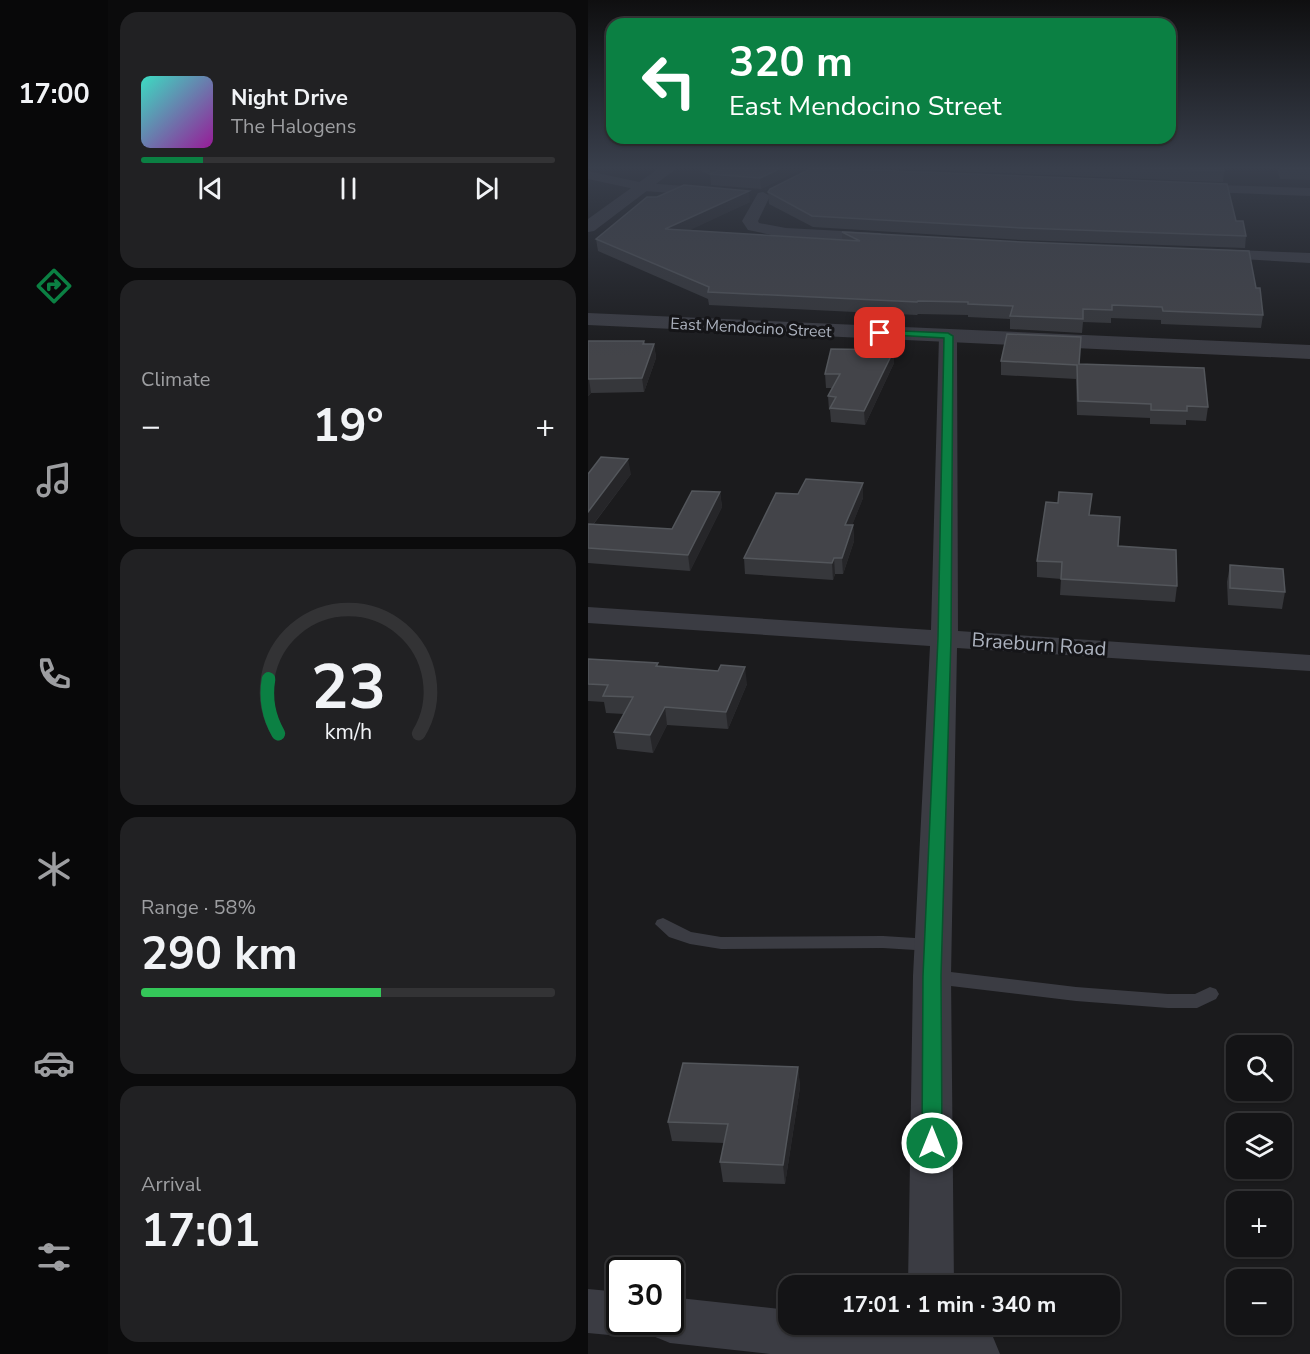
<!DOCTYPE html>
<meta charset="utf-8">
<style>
body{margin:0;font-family:"Nunito Sans",sans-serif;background:#212123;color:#f1f3f6;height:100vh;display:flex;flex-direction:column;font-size:22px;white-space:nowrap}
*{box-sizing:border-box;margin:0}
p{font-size:20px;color:#9d9ea1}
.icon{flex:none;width:33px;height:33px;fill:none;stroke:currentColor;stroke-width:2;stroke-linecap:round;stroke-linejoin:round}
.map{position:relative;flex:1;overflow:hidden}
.sheet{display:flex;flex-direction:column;gap:12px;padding:12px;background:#0b0b0c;width:480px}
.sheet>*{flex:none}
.top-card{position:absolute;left:18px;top:18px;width:570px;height:126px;border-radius:18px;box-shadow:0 2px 4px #0004,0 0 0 2px #333335;background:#0b8043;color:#fff;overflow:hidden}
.tools{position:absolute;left:638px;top:1035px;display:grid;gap:12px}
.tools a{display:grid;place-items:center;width:66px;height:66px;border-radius:12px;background:#141416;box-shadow:0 2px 4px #0004,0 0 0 2px #333335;font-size:30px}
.speed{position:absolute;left:18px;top:1257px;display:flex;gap:12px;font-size:30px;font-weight:700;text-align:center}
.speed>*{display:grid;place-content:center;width:78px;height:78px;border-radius:50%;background:#141416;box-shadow:0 2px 4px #0004,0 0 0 2px #333335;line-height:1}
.speed .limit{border:3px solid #111;border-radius:9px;background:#fff;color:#111}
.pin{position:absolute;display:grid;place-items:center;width:51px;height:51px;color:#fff;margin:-26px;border-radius:12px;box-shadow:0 3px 9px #0006}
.me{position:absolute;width:66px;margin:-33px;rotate:0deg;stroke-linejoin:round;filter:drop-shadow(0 0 4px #0008)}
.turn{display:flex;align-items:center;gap:21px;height:126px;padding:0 24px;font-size:27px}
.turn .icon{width:78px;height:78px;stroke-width:2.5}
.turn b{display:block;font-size:42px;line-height:51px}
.big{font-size:45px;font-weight:700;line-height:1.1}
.sheet .card{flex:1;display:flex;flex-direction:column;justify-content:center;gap:9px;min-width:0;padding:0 21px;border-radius:18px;background:#212123}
.sheet .dial{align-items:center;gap:0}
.dial svg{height:156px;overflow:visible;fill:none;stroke:#333335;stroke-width:7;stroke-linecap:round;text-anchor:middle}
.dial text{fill:#f1f3f6;stroke:none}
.song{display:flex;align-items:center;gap:18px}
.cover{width:72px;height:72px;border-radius:9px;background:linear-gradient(135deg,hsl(170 70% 55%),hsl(300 70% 35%))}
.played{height:6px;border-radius:3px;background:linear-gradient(90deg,#0b8043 15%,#333335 15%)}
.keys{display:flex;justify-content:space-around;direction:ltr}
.heat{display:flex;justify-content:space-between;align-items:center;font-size:33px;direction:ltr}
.charge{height:9px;border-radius:4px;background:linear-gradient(90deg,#34c759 58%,#333335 0)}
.trip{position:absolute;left:190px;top:1275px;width:342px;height:60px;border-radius:18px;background:#141416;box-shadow:0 2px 4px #0004,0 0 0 2px #333335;font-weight:700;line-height:60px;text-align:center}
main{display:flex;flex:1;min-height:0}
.tab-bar{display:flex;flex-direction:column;width:108px;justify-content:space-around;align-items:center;background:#080809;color:#9d9ea1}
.tab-bar .icon{width:42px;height:42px}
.tab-bar .on{color:#0b8043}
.tab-bar b{font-size:27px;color:#f1f3f6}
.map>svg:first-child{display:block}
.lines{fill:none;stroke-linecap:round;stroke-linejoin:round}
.service{fill:#3b3c43;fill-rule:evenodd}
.minor{fill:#3b3c43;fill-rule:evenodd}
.tertiary{fill:#3b3c43;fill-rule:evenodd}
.wall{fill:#36373b}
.shaded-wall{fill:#262629}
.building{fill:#434449;stroke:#53565b;stroke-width:1.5}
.route{fill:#0b8043;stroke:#07532c;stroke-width:1.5}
.labels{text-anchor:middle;stroke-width:6;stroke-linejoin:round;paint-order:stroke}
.far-street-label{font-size:16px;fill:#acb2be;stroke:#151518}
.street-label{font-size:20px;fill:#acb2be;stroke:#151518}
</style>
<main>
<nav class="tab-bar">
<b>17:00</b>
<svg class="icon on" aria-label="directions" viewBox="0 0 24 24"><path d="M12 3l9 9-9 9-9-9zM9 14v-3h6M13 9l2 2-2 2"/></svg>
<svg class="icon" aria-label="music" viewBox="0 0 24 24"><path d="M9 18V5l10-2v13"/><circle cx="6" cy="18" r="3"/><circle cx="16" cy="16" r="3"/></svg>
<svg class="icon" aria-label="phone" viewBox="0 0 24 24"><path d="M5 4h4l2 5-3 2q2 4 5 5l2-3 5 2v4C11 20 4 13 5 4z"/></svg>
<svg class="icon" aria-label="climate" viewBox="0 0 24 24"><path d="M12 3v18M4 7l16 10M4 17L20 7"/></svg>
<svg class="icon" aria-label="car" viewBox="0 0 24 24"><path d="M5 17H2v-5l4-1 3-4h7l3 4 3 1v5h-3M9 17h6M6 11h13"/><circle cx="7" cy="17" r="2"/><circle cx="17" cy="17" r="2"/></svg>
<svg class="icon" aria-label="filters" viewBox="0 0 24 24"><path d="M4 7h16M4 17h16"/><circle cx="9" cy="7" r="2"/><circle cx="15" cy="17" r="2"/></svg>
</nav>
<section class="sheet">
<div class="card">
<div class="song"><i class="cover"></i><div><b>Night Drive</b><p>The Halogens</p></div></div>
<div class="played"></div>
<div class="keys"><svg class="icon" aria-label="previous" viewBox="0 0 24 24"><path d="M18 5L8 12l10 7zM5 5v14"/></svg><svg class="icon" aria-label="pause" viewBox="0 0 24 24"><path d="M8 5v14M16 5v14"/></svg><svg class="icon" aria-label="next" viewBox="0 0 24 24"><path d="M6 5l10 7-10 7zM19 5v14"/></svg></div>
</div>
<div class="card"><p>Climate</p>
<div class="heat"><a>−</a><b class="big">19°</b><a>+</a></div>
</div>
<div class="card dial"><svg viewBox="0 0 100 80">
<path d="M14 69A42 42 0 1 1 86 69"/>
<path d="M14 69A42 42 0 0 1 9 41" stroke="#0b8043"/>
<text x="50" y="56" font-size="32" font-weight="700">23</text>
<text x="50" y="72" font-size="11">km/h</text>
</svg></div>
<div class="card"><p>Range · 58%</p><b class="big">290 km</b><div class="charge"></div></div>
<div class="card"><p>Arrival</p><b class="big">17:01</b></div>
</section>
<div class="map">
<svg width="722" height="1354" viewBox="0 0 722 1354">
<rect width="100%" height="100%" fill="#1b1b1d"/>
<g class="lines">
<g class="service">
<polygon points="75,918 103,932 133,937 295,936 343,939 349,940 352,945 349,950 343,951 295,948 133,949 102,944 81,937 67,924 69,920"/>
<polygon points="346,970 488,987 580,994 607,994 622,987 628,989 631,994 628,999 609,1008 580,1008 488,1001 346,984 340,982 337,977 340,972"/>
</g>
<g class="minor">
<polygon points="0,171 56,183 125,188 132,192 125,196 56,191 0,179"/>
<polygon points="601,184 722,188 722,196 596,191 594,188 596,185"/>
<polygon points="175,192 182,196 170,221 171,223 198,228 292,233 300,238 292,243 198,238 160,230 154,221 170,193"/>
<polygon points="623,249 722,253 722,263 617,257 615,254 617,251"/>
<polygon points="360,330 367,332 369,336 370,631 722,655 722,671 369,648 363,976 366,1286 320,1286 325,976 342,646 0,623 0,607 343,630 351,336 353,332"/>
<polygon points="0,1289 32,1292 32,1322 52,1322 48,1330 32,1336 0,1333"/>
<path d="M 82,1297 L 201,1310 L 201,1324 C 259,1324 353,1316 405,1337 L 412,1354 L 182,1354 L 82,1343 L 65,1336 L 59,1322 L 82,1322 Z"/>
</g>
<g class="tertiary">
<polygon points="71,168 89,168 6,231 0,232 0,219"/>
<polygon points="0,313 722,345 722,359 0,325"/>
</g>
</g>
<g class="wall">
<polygon points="113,168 224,168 212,170 173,189 123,185 122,175 113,171"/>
<polygon points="288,168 635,168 636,171 635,182"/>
<polygon points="689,168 722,168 722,180 692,179"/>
<polygon points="180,192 648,221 658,236 657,248 434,240 225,227 181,204"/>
<polygon points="162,202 101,230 254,240 254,232 668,288 675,315 673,328 573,324 573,320 523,318 523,323 495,322 494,333 422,329 422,319 380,317 380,315 330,314 329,315 121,305 120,299 10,251 8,239"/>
<polygon points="0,341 56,341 57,344 66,344 68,358 56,392 3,393 0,396"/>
<polygon points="413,361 491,364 620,407 618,421 598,420 598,425 562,424 562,418 489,415 488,379 413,375"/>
<polygon points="306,363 277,425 243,422 242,410 241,410 240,396 244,388 238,388 237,374"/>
<polygon points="0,474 43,474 5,525 84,529 132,492 134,507 102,571 0,563"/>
<polygon points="275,483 275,498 264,525 265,525 266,541 255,574 247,574 245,580 157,574 156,558 210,494"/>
<polygon points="502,515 530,546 589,586 587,602 472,595 473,579 449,577 449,561"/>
<polygon points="642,565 697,592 694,609 640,605 639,582"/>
<polygon points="0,659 70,663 70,666 159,684 140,729 79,725 65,753 29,749 26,732 36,714 18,713 16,702 0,701"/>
<polygon points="210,1067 212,1087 197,1184 135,1182 132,1162 136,1143 84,1141 80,1122"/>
</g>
<g class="shaded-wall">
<polygon points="193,168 224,168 212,170 173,189 172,178"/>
<polygon points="161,191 162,202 79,241 77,229"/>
<polygon points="66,344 68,358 56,392 54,378"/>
<polygon points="306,350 306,363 277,425 276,411"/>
<polygon points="0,379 1,379 3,393 0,396"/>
<polygon points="40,459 43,474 0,531 0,512"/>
<polygon points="275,483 275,498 258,541 257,525"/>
<polygon points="132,492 134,507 102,571 100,555"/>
<polygon points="265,525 266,541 255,574 254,558"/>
<polygon points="246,558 247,574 245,580 244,563"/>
<polygon points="157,667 159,684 140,729 138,712"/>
<polygon points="77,707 79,725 65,753 62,735"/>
<polygon points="210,1067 212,1087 197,1184 195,1165"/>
</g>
<g class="building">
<polygon points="132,168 193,168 172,178 122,174 135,169"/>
<polygon points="230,168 639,184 648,221 655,221 658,236 434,228 224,216 180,192 182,189 222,169"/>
<polygon points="554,168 635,168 636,171"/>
<polygon points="693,168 722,168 722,169 694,169"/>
<polygon points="96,185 161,191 77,229 272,241 254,232 434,242 661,251 668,288 672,288 675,315 575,311 574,307 524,305 524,310 495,309 495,319 422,316 425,306 380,304 380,302 330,301 329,302 120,292 121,287 8,239 59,197 69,197"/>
<polygon points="419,334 493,337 491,364 616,368 620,407 599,406 599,411 563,410 563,404 490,401 489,365 413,361"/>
<polygon points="0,341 56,341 55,344 66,344 54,378 0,379"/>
<polygon points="243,349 306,350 276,411 242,408 248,397 240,396 252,374 237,374"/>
<polygon points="13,457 40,459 0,512 0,474"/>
<polygon points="218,479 275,483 257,525 265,525 254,558 246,558 244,563 156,558 188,493 210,494"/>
<polygon points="104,491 132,492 100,555 0,548 0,524 84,529"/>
<polygon points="471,492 504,494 501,515 532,517 530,546 588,550 589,586 473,579 474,562 449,561 458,502 470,503"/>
<polygon points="642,565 695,569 697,592 642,588"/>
<polygon points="0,659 70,663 68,666 130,671 133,665 157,667 138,712 77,707 62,735 26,732 45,697 15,696 20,685 0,684"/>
<polygon points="95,1063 210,1067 195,1165 132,1162 140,1124 80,1122"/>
</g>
<linearGradient id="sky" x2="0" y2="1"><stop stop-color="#0f0f10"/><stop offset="0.47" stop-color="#393f4c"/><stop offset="1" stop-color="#393f4c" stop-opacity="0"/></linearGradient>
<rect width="722" height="357" fill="url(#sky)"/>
<polygon class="route" points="292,330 360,333 365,336 363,638 353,976 354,1143 351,1149 344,1151 337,1149 334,1143 335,976 350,638 356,338 289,334 288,333"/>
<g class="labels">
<g class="far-street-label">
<text transform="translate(163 327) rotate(3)" y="6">East Mendocino Street</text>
</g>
<g class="street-label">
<text transform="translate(451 644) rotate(4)" y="7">Braeburn Road</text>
</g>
</g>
</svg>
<div class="tools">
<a><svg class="icon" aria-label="search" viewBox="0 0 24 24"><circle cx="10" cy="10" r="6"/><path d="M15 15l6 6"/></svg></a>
<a><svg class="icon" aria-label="layers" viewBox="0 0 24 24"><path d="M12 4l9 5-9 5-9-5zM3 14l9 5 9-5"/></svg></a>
<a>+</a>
<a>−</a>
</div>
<div class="speed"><div class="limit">30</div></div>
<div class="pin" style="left:292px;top:333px;background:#d93025"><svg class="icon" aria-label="arrive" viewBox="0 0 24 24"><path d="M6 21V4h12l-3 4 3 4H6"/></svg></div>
<svg class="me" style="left:344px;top:1143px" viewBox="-20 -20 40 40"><circle r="17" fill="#0b8043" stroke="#fff" stroke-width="3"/><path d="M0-11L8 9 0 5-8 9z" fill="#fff"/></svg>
<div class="trip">17:01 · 1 min · 340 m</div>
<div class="top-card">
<div class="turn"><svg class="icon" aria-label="left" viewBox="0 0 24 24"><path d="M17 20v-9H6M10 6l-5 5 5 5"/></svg><div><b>320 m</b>East Mendocino Street</div></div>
</div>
</div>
</main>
